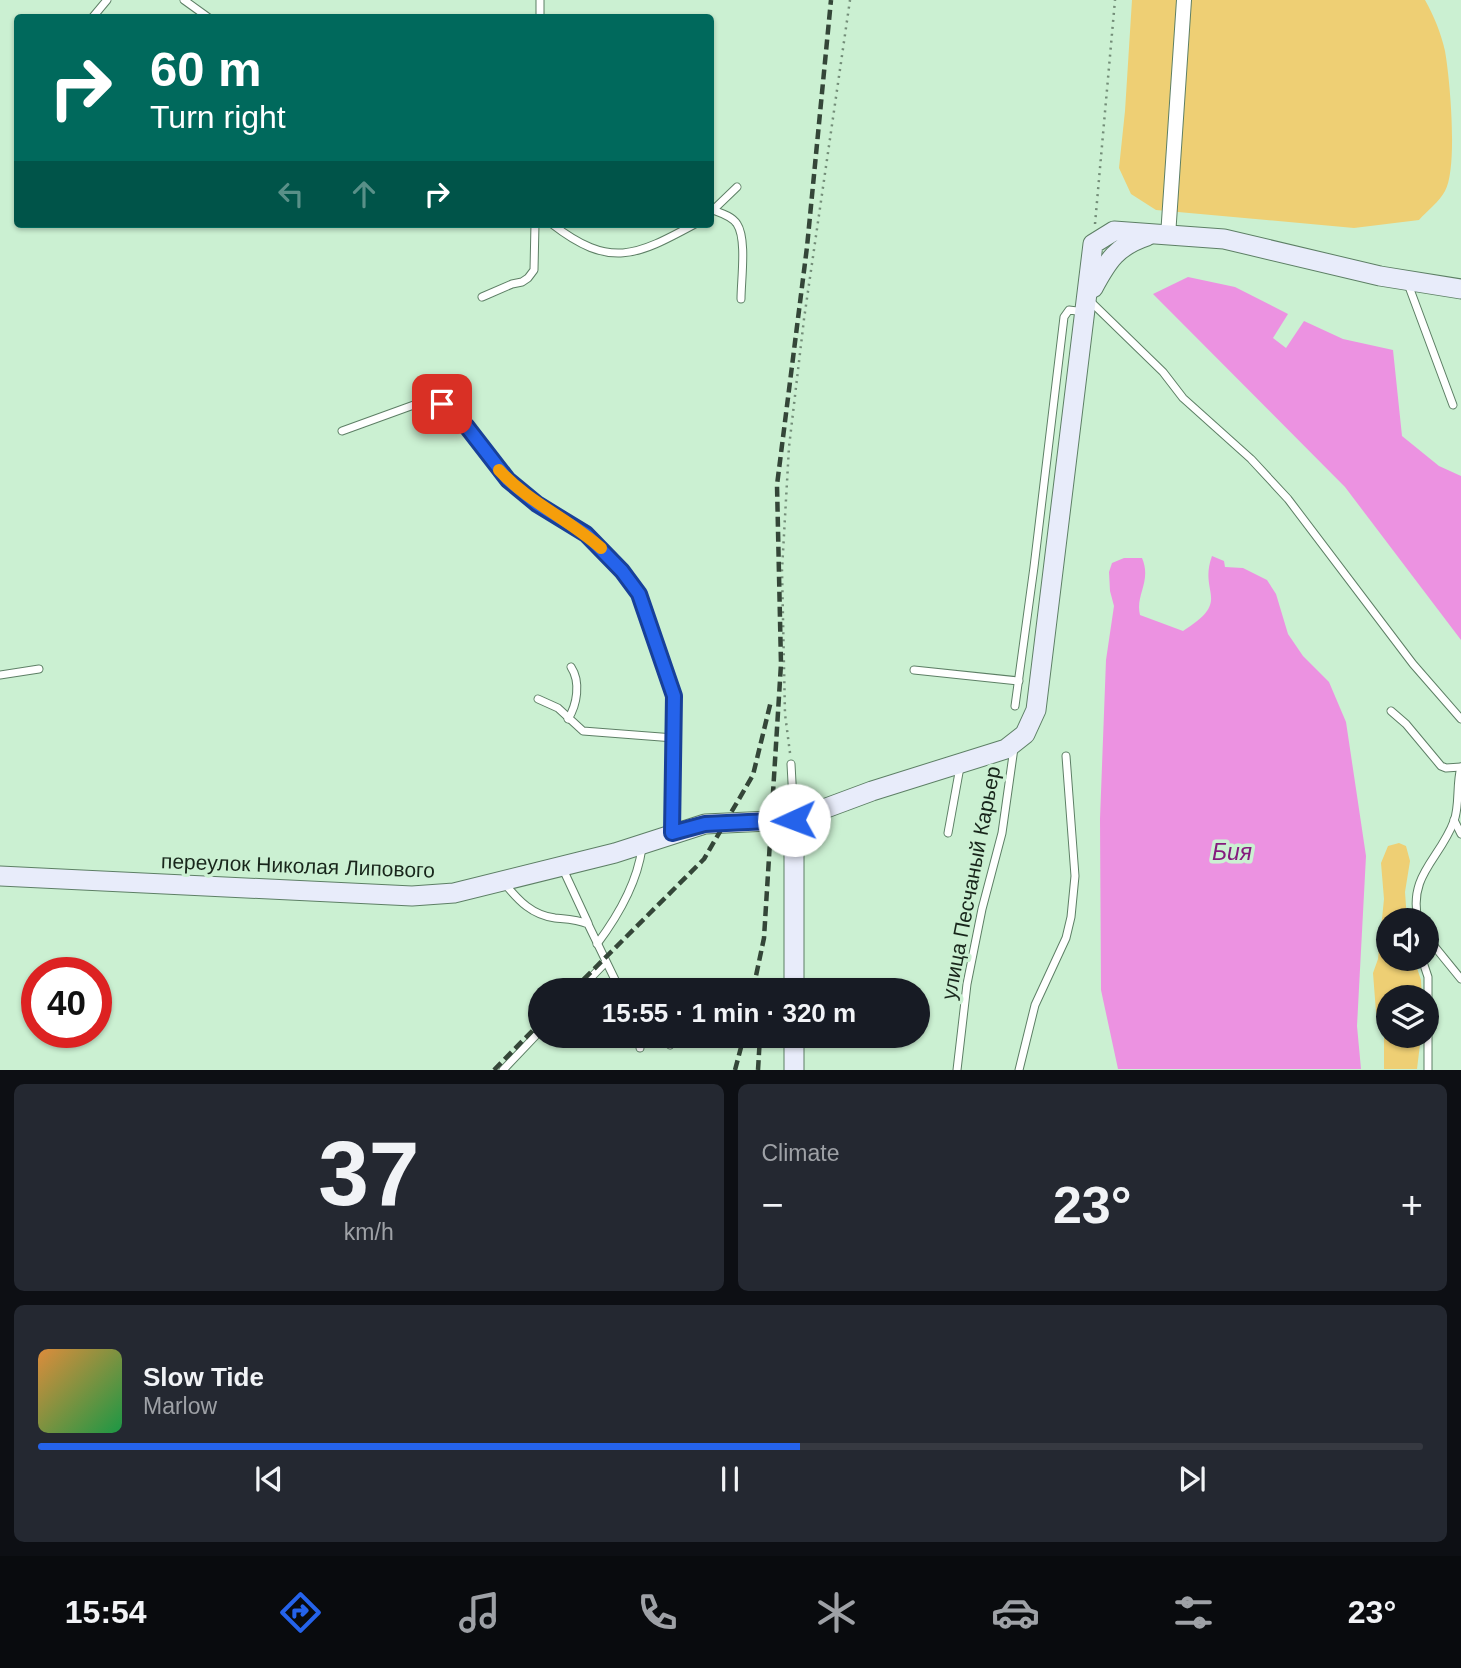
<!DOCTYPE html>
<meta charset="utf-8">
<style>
body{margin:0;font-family:Arial,sans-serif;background:#242831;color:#f1f3f6;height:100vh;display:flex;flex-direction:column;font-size:26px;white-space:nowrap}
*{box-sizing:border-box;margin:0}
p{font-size:23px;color:#9ea1a6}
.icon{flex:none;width:38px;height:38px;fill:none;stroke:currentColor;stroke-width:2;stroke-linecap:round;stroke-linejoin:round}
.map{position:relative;height:1070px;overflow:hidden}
.side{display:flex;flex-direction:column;gap:14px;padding:14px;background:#0d0f14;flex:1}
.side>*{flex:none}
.top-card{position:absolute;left:14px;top:14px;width:700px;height:214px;border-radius:7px;box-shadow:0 2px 5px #0004;background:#00695c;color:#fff;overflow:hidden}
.tools{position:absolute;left:1376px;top:908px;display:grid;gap:14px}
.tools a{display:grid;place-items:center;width:63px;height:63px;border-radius:50%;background:#171b24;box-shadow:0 2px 5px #0004;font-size:35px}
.speed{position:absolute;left:21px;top:957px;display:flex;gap:14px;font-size:35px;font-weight:700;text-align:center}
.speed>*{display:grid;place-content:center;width:91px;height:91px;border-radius:50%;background:#171b24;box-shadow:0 2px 5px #0004;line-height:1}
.speed .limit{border:10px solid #d22;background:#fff;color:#111}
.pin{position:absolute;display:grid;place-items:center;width:60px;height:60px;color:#fff;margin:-30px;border-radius:14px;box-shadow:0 4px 10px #0006}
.me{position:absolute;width:77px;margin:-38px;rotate:268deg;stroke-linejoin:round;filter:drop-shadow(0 0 5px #0008)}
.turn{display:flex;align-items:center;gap:24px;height:147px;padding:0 21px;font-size:32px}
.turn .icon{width:91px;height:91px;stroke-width:2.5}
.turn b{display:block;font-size:49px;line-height:60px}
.lanes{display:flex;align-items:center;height:66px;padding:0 21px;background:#0003;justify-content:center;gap:35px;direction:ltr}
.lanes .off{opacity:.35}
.big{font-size:52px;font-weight:700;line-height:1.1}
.side .card{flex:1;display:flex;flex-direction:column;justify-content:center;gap:10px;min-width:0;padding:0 24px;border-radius:10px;background:#242831}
.side .dial{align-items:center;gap:0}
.dial b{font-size:91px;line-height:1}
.song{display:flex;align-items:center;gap:21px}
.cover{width:84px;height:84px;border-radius:10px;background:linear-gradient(135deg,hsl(30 70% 55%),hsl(140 70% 35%))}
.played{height:7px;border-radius:4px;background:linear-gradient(90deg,#2563eb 55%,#363941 55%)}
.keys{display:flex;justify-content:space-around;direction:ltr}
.heat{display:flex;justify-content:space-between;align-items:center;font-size:38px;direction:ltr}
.side .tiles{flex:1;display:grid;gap:14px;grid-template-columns:1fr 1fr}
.card:last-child{grid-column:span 2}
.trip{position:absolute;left:528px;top:978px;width:402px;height:70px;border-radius:35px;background:#171b24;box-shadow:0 2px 5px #0004;font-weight:700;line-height:70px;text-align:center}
.tab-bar{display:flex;height:112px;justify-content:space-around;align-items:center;background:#090b0e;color:#9ea1a6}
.tab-bar .icon{width:49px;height:49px}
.tab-bar .on{color:#2563eb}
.tab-bar b{font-size:32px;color:#f1f3f6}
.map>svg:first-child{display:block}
.green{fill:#eecf74}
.water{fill:#ec92e1}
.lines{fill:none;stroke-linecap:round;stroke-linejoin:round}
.lane-casing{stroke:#5d7f65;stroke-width:9}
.street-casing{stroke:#5d7f65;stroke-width:16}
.secondary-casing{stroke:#5d7f65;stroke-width:21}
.path{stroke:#738d78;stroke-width:2.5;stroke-dasharray:2 5;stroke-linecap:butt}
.lane{stroke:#fff;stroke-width:7}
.street{stroke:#fff;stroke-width:14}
.secondary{stroke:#e8ecfa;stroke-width:19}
.rail{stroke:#344638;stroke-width:4.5;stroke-dasharray:10 5;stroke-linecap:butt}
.route-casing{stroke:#184099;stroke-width:18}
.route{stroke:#2563eb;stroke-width:12}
.slow{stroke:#f59e0b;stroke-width:12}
.labels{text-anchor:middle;stroke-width:7;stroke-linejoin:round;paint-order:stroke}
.street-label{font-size:21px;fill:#18261b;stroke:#cbf0d2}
.water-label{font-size:23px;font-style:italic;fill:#841a7d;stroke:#cbf0d2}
</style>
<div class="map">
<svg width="1461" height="1070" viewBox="0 0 1461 1070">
<rect width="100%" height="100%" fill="#cbf0d2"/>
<g class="green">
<path d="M 1132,0 L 1425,0 C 1434,16 1441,33 1445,51 C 1450,79 1458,168 1445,191 C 1439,202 1427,211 1419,220 L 1354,228 L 1156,210 L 1131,194 L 1119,168 L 1125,111 Z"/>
<polygon points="1399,843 1406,846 1410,861 1405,892 1407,920 1388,920 1388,959 1414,959 1421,980 1422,997 1388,998 1388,1036 1421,1036 1417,1069 1384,1069 1384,1034 1376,1012 1373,973 1378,959 1384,899 1381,863 1388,846"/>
</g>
<g class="water">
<polygon points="1188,277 1235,287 1288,314 1273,338 1286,348 1304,321 1343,339 1393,350 1402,436 1439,466 1461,476 1461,640 1345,487 1153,294"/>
<path d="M 1212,556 L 1224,561 L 1225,567 L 1243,568 L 1267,580 L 1276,594 L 1288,634 L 1303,656 L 1329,682 L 1346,722 L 1366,856 L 1357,1026 L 1361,1069 L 1118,1069 L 1101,990 L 1100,819 L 1106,660 L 1114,606 L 1110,591 L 1109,572 L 1112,563 L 1124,558 L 1142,558 C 1152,581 1135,595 1140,615 L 1183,631 C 1233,600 1198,594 1212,556 Z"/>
</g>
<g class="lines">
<g class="lane-casing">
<g id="lane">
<polyline points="184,0 209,18"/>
<polyline points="92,18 107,0"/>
<polyline points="540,18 540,0"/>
<path d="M 713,210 C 721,213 732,216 737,224 C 747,239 741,280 741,299"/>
<polyline points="711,212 737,187"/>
<path d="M 552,224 C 610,269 636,256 695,224"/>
<polyline points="1408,284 1453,405"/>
<polyline points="482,297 512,284 522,282 528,278 534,270 535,224"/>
<polyline points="1090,301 1163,372 1183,398 1251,459 1288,499 1413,664 1461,719"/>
<polyline points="342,431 422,402 436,402 448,407 467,427 508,480 537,504 586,534 622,571 639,594 674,696 672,832"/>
<polyline points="914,670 1019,681"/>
<polyline points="0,675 39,669"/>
<polyline points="538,699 558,708 583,731 674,738"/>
<polyline points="1015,706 1034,567 1064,317 1069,310 1085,312"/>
<polyline points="1391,711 1406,724 1441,766 1446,768 1461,767"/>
<path d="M 568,719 C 577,705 581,682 571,667"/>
<polyline points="791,764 794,819"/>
<polyline points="1454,820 1461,834"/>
<polyline points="948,833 960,767"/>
<polyline points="562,867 588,923"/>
<path d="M 505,884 C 519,901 532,915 555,918 C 566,919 577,919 588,924 L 620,990"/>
<path d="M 1418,920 C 1408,875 1440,859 1454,821 C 1460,805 1456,785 1461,767"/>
<polyline points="1426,936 1461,979"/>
<path d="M 597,944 C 618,916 637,884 642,848"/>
<polyline points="1422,959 1428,977 1428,1070"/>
<polyline points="579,990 605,963"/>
<polyline points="639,1036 640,1048"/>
<polyline points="668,1036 670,1045"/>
<polyline points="503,1070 541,1030"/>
<polyline points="957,1070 967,984 982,909 1002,833 1014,748"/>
<polyline points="1019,1070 1035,1005 1066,938 1071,917 1075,876 1066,756"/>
</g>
</g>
<g class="street-casing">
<polyline id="street" points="1168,236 1184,0"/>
</g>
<g class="secondary-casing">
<g id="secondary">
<path d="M 1093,288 C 1108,260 1117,246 1147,236"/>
<polyline points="0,876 412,896 454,893 615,853 705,824 794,820 872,791 1006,749 1025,734 1036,710 1093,244 1114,231 1224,239 1380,276 1461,289"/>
<polyline points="794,990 794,820"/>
<polyline points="794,1070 794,1036"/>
</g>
</g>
<g class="path">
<polyline points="1095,224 1115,0"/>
<polyline points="790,753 785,714 782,570 789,447 804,319 850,0"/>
</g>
<use href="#lane" class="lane"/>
<use href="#street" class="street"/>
<use href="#secondary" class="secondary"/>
<g class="rail">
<polyline points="573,990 704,859 753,775 771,701"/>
<polyline points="753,990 764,938 781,664 777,485 807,247 831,0"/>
<polyline points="494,1070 541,1022"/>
<polyline points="735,1070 744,1036"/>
<polyline points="758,1070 760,1036"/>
</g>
</g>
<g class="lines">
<g class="route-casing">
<polyline id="route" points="442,404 448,407 467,427 508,480 537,504 586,534 622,571 639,594 674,696 672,833 705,824 794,820"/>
</g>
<use href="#route" class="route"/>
<path class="slow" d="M 499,470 C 529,503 569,519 601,548"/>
</g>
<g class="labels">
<g class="street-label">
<text transform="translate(298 866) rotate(2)" y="7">переулок Николая Липового</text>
<text transform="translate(971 883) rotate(-79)" y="7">улица Песчаный Карьер</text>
</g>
<g class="water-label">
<text x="1232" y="860">Бия</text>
</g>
</g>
</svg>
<div class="tools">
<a><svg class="icon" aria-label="sound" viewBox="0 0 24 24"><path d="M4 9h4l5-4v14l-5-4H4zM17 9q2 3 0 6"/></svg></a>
<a><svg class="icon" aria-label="layers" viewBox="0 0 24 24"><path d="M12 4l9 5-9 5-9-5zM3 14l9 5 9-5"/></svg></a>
</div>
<div class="speed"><div class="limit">40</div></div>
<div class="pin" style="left:442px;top:404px;background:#d93025"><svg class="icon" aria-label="arrive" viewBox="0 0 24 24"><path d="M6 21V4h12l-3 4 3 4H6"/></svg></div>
<svg class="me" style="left:794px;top:820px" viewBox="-20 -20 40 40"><circle r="19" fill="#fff"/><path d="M0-13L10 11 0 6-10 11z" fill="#2563eb"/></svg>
<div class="trip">15:55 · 1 min · 320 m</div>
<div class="top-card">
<div class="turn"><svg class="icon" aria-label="right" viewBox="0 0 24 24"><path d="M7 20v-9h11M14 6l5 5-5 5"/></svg><div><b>60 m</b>Turn right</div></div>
<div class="lanes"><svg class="icon off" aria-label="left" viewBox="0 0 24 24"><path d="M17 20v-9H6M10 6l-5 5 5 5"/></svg><svg class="icon off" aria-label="ahead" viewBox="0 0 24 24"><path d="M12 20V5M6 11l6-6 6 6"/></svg><svg class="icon" aria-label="right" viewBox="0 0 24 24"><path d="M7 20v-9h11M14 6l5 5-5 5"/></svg></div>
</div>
</div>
<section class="side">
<div class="tiles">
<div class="card dial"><b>37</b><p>km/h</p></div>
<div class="card"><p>Climate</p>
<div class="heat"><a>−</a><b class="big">23°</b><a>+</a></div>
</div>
<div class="card">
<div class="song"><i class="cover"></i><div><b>Slow Tide</b><p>Marlow</p></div></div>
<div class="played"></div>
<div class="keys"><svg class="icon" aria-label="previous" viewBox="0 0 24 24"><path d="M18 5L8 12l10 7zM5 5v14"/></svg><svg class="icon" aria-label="pause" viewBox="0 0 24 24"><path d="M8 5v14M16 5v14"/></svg><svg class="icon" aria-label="next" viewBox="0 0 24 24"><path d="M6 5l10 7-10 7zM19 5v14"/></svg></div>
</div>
</div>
</section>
<nav class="tab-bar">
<b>15:54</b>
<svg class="icon on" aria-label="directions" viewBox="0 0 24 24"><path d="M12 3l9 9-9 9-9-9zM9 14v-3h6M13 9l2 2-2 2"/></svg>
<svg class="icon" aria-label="music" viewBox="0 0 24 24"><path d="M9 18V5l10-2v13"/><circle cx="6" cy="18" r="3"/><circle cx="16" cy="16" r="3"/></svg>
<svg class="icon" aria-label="phone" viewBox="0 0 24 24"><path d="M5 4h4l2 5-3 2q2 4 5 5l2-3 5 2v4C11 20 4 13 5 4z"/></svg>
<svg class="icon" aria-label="climate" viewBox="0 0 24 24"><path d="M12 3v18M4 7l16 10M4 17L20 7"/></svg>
<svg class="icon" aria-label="car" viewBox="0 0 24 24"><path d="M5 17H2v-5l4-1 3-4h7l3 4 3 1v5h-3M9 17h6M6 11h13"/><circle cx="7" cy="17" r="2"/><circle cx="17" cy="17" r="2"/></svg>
<svg class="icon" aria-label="filters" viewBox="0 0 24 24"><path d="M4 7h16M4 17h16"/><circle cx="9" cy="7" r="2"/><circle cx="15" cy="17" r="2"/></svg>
<b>23°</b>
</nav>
